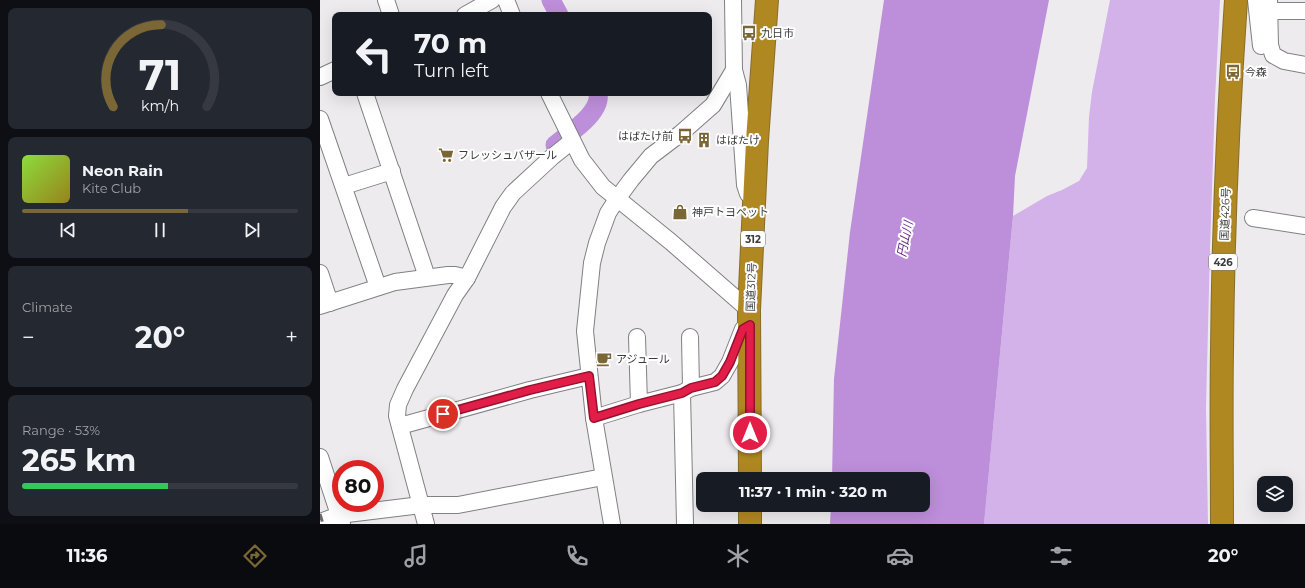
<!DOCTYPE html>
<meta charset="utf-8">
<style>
body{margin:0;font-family:Montserrat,"Noto Sans JP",sans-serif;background:#242831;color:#f1f3f6;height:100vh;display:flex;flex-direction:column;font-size:15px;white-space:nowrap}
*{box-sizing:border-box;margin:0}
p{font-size:13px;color:#9ea1a6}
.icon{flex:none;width:22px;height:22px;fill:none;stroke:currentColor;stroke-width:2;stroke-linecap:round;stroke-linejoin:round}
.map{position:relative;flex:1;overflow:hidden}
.side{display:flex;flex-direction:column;gap:8px;padding:8px;background:#0d0f14;width:320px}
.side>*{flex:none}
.banner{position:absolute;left:12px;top:12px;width:380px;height:84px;border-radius:8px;box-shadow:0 4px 16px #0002;background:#171b24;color:#f1f3f6;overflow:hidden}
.buttons{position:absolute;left:937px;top:476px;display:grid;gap:8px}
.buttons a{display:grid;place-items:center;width:36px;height:36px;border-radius:8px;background:#171b24;box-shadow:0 4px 16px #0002;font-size:20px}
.speed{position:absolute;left:12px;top:460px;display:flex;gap:8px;font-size:20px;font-weight:700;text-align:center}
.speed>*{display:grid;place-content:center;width:52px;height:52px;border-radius:50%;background:#171b24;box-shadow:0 4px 16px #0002;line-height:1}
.speed .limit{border:6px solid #d22;background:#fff;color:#111}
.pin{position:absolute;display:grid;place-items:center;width:34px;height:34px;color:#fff;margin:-17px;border:2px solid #fff;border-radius:50%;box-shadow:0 1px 4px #0007}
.me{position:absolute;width:44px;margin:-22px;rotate:0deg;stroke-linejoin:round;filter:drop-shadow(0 0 3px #0008)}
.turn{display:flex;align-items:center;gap:14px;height:84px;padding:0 16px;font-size:18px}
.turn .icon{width:52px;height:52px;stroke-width:2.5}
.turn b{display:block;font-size:28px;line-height:34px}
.big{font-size:30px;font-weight:700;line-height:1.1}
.side .widget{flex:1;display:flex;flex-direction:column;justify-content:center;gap:6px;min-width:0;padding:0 14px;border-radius:8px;background:#242831}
.side .dial{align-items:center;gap:0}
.dial svg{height:104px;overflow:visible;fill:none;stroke:#363941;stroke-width:7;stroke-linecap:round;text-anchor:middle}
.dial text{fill:#f1f3f6;stroke:none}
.song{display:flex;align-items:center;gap:12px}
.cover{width:48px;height:48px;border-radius:6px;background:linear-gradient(135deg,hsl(90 70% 55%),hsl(50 70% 35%))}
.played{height:4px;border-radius:2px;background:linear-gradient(90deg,#7b6635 60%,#363941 60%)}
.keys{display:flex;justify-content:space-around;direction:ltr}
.heat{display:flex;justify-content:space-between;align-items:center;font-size:22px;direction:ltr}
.charge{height:6px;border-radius:3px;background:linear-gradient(90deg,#34c759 53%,#363941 0)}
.trip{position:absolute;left:376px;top:472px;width:234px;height:40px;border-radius:8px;background:#171b24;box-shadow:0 4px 16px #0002;font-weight:700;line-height:40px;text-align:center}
.tab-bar{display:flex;height:64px;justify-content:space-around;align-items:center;background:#090b0e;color:#9ea1a6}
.tab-bar .icon{width:28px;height:28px}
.tab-bar .current{color:#7b6635}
.tab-bar b{font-size:18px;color:#f1f3f6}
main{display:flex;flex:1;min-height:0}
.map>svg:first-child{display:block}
.green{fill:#d3b1e9}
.water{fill:#bd8eda}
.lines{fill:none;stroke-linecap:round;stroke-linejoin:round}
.river{stroke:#bd8eda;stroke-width:19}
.minor-casing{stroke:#818083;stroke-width:18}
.highway-casing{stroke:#886d2b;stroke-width:24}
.minor{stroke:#fff;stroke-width:16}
.highway{stroke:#b08822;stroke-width:22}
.rail{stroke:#6b6a6b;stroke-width:3;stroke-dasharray:8 4;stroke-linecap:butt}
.route-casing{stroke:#92132f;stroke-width:10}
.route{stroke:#e11d48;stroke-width:7}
.labels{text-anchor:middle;stroke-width:4;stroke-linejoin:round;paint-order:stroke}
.shield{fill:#fff;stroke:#777677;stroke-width:1}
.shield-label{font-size:10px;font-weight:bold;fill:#3d3c3d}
.poi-label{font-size:11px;fill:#3d3c3d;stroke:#fff;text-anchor:start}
.street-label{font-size:11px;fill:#3d3c3d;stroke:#fff}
.water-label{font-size:12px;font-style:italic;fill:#662a84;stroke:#fff}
</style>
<main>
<section class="side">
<div class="widget dial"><svg viewBox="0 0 100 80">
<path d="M14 69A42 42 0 1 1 86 69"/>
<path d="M14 69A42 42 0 0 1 51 6" stroke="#7b6635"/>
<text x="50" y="56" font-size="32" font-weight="700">71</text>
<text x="50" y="72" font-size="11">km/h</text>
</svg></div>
<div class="widget">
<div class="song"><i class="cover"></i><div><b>Neon Rain</b><p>Kite Club</p></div></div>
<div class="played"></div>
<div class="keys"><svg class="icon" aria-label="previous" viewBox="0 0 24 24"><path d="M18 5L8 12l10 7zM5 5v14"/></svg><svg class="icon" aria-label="pause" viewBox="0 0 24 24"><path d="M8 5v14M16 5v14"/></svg><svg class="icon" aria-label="next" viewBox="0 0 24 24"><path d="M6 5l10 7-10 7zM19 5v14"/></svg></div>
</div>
<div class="widget"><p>Climate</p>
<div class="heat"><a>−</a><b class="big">20°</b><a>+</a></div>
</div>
<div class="widget"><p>Range · 53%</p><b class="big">265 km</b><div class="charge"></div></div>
</section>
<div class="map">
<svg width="985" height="524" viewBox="0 0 985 524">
<rect width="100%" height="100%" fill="#edebee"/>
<polygon class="green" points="790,0 900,0 895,99 890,249 886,408 888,524 664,524 693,216 727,196 742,190 759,181 767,168 769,117 772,92"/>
<polygon class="water" points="564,0 729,0 695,176 693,216 664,524 510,524 511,505 603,505 603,479 512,479 514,379 530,232"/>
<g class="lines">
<g class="river">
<polyline points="231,0 239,15"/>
<path d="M 235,145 C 249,133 282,113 278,93"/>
</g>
<g class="minor-casing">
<g id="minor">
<polyline points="66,0 71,15"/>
<polyline points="186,0 192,15"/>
<polyline points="413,0 414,70 418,85 425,185 428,194"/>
<polyline points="936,0 941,46"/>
<polyline points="949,0 950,45 953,55 964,61 985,65"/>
<polyline points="949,11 985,11"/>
<polyline points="145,15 172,0"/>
<polyline points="0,77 15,70"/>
<polyline points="45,93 107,277"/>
<polyline points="229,93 262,160 283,187 351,242 429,310"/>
<polyline points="0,119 58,287"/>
<polyline points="24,186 72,171"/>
<polyline points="933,218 985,226"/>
<polyline points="0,273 10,303"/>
<polyline points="0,306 75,282 128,275 135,275 147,278"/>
<polyline points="317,337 319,404"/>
<polyline points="370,337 371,388"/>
<polyline points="362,393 365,524"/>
<polyline points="274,418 319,404 362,393 371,388 395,382 402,376 410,362 423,329 430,325"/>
<polyline points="80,426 210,390 269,376"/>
<polyline points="0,457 22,524"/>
<polyline points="0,522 19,515 101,505 138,505 283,477"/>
<polyline points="106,524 77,416 78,405 85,389 135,295 147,278 183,207 193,193 232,157 252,141"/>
<polyline points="292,524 274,418 265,331 272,263 277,243 288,213 297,199 311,180 331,156 360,134 393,105 414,70"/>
</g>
</g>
<g class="highway-casing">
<g id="highway">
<polyline points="430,479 429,310 437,141 447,0"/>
<polyline points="430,505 430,524"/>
<path d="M 902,524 C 902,466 901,409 902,351 C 903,234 908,117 916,0"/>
</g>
</g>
<use href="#minor" class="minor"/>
<use href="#highway" class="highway"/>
<polyline class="rail" points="0,514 3,524"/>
</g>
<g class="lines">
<g class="route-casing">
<polyline id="route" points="123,414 210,390 269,376 274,418 319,404 362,393 371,388 395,382 402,376 410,362 423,329 430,325 430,433"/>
</g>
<use href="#route" class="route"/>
</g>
<defs>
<g id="bus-bare" transform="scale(1.2)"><path d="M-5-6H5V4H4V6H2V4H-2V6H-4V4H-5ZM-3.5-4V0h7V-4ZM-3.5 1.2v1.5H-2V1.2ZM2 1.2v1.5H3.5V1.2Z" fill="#7b6635" stroke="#fff" stroke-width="2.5" paint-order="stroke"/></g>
<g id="building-bare" transform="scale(1.2)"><path d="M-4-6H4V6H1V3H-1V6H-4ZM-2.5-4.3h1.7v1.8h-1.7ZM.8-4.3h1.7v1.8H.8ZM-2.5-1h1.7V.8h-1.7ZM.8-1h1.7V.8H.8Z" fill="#7b6635" stroke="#fff" stroke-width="2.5" paint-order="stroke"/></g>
<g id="supermarket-bare" transform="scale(1.2)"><path d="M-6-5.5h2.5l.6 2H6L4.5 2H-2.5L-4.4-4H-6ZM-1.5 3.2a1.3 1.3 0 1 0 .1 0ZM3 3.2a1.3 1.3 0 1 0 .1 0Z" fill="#7b6635" stroke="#fff" stroke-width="2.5" paint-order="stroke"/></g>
<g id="shop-bare" transform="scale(1.2)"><path d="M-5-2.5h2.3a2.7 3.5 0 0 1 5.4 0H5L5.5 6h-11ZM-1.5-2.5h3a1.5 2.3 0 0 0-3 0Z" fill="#7b6635" stroke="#fff" stroke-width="2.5" paint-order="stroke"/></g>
<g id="cafe-bare" transform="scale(1.2)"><path d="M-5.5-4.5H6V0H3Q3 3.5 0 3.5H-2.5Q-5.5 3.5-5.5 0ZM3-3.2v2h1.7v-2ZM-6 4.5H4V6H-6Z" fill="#7b6635" stroke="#fff" stroke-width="2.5" paint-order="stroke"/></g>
</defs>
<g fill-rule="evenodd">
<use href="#bus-bare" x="429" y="33"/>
<use href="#bus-bare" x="913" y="72"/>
<use href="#bus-bare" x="365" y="136"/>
<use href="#building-bare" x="384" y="140"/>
<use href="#supermarket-bare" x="126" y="155"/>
<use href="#shop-bare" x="360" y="212"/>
<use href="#cafe-bare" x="284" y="359"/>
</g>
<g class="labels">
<g class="shield">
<rect x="421" y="231" width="24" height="16" rx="3"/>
<rect x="889" y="254" width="28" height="16" rx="3"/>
</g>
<g class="shield-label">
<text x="433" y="243">312</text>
<text x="903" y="266">426</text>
</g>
<g class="poi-label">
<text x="441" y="37">九日市</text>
<text x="925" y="76">今森</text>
<text x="353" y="140" text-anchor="end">はばたけ前</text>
<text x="396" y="144">はばたけ</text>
<text x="138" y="159">フレッシュバザール</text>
<text x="372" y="216">神戸トヨペット</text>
<text x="296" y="363">アジュール</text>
</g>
<g class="street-label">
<text transform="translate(905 214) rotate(-88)" y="4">国道426号</text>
<text transform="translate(431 287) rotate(-88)" y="4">国道312号</text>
</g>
<g class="water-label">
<text transform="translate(585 239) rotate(-78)" y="4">円山川</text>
</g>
</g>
</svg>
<div class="buttons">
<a><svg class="icon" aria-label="layers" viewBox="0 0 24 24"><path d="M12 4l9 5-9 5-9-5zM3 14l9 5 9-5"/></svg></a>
</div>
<div class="speed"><div class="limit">80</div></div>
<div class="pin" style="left:123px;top:414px;background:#d93025"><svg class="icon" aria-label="arrive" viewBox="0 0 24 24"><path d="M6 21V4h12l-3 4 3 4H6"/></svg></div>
<svg class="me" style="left:430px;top:433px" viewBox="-20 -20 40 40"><circle r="17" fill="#e11d48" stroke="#fff" stroke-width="3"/><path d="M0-11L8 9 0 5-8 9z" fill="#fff"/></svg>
<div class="trip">11:37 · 1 min · 320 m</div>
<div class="banner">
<div class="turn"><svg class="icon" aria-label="left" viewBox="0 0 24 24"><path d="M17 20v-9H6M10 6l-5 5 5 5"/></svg><div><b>70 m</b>Turn left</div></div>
</div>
</div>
</main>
<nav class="tab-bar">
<b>11:36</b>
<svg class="icon current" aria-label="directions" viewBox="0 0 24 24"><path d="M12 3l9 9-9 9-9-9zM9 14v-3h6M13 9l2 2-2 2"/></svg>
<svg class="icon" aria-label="music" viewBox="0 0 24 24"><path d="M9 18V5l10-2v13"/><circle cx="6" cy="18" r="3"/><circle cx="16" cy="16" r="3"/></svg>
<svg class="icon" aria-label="phone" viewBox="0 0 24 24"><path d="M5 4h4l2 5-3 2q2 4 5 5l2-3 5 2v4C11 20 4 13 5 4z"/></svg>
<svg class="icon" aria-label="climate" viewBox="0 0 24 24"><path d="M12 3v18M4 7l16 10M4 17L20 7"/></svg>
<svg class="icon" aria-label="car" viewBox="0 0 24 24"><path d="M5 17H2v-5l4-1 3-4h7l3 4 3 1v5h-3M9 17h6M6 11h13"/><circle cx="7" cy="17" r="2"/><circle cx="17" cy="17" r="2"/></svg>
<svg class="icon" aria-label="filters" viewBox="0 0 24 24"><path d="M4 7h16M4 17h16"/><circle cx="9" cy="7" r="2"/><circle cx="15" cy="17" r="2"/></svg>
<b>20°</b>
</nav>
